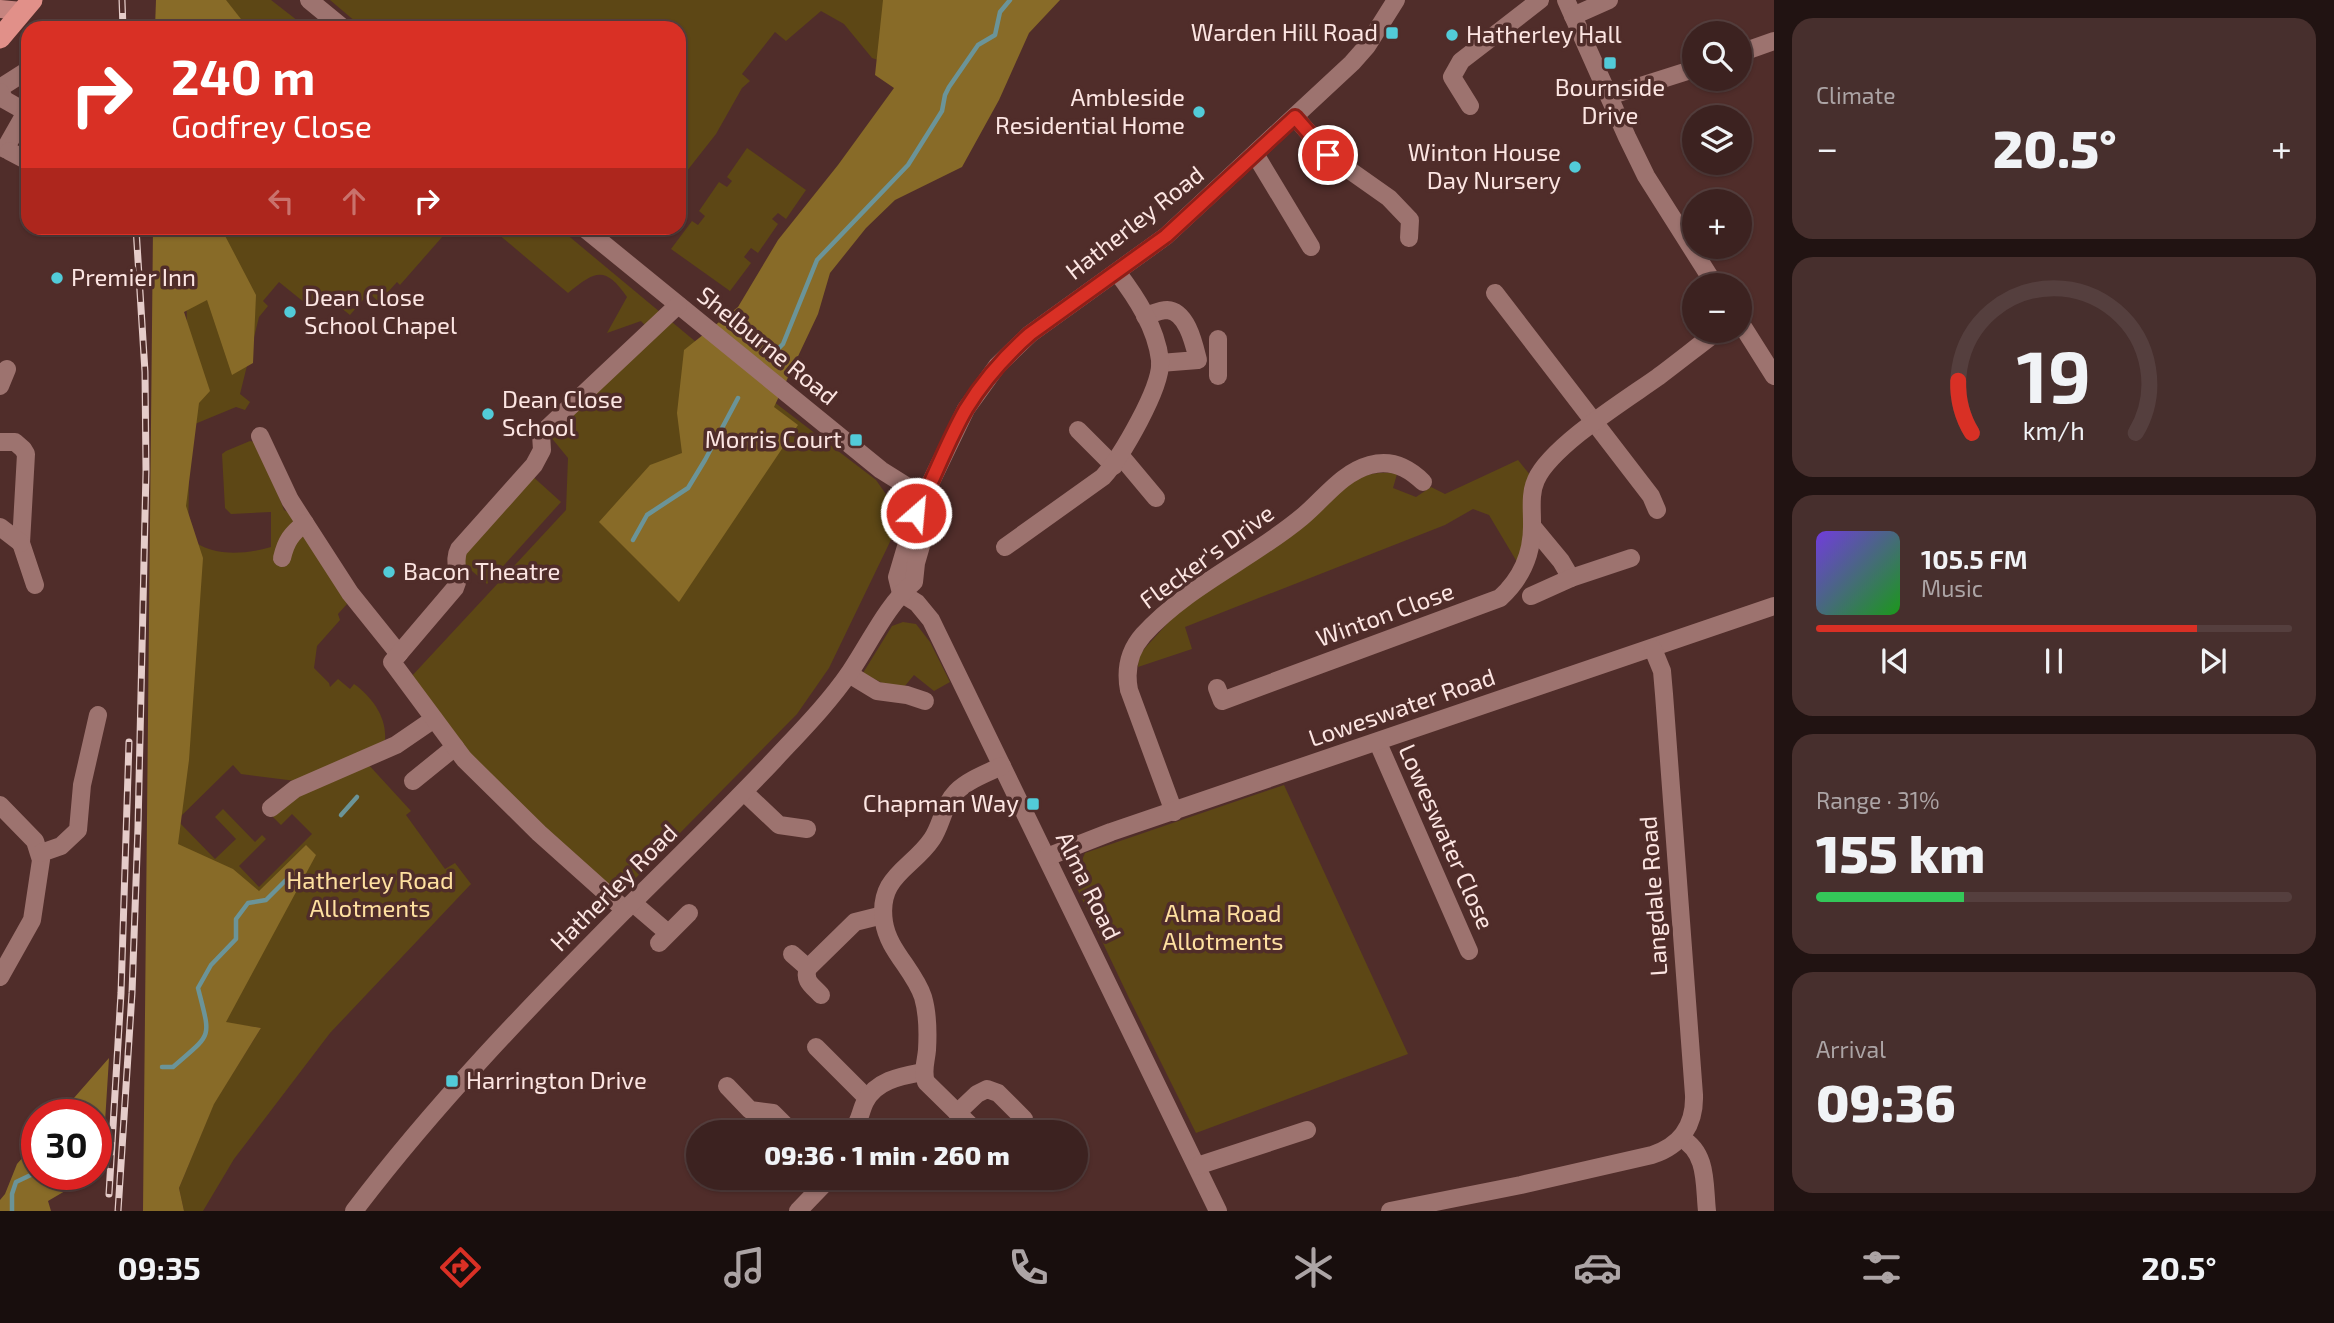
<!DOCTYPE html>
<meta charset="utf-8">
<style>
body{margin:0;font-family:"Exo 2",sans-serif;background:#472f2d;color:#f1f3f6;height:100vh;display:flex;flex-direction:column;font-size:26px;white-space:nowrap}
*{box-sizing:border-box;margin:0}
p{font-size:23px;color:#aca4a5}
.icon{flex:none;width:38px;height:38px;fill:none;stroke:currentColor;stroke-width:2;stroke-linecap:round;stroke-linejoin:round}
.map{position:relative;flex:1;overflow:hidden}
.side{display:flex;flex-direction:column;gap:18px;padding:18px;background:#211312;width:560px}
.side>*{flex:none}
.banner{position:absolute;left:21px;top:21px;width:665px;height:214px;border-radius:21px;box-shadow:0 2px 5px #0004,0 0 0 2px #553f3e;background:#d93025;color:#fff;overflow:hidden}
.tools{position:absolute;left:1682px;top:21px;display:grid;gap:14px}
.tools a{display:grid;place-items:center;width:70px;height:70px;border-radius:50%;background:#3c2220;box-shadow:0 2px 5px #0004,0 0 0 2px #553f3e;font-size:35px}
.speed{position:absolute;left:21px;top:1099px;display:flex;gap:14px;font-size:35px;font-weight:700;text-align:center}
.speed>*{display:grid;place-content:center;width:91px;height:91px;border-radius:50%;background:#3c2220;box-shadow:0 2px 5px #0004,0 0 0 2px #553f3e;line-height:1}
.speed .limit{border:10px solid #d22;background:#fff;color:#111}
.pin{position:absolute;display:grid;place-items:center;width:60px;height:60px;color:#fff;margin:-30px;border:4px solid #fff;border-radius:50%;box-shadow:0 2px 7px #0007}
.me{position:absolute;width:77px;margin:-38px;rotate:27deg;stroke-linejoin:round;filter:drop-shadow(0 0 5px #0008)}
.turn{display:flex;align-items:center;gap:24px;height:147px;padding:0 35px;font-size:32px}
.turn .icon{width:91px;height:91px;stroke-width:2.5}
.turn b{display:block;font-size:49px;line-height:60px}
.lanes{display:flex;align-items:center;height:66px;padding:0 35px;background:#0003;justify-content:center;gap:35px;direction:ltr}
.lanes .off{opacity:.35}
.big{font-size:52px;font-weight:800;line-height:1.1}
.side .tile{flex:1;display:flex;flex-direction:column;justify-content:center;gap:10px;min-width:0;padding:0 24px;border-radius:21px;background:#472f2d}
.side .dial{align-items:center;gap:0}
.dial svg{height:182px;overflow:visible;fill:none;stroke:#553f3e;stroke-width:7;stroke-linecap:round;text-anchor:middle}
.dial text{fill:#f1f3f6;stroke:none}
.song{display:flex;align-items:center;gap:21px}
.cover{width:84px;height:84px;border-radius:10px;background:linear-gradient(135deg,hsl(260 70% 55%),hsl(120 70% 35%))}
.played{height:7px;border-radius:4px;background:linear-gradient(90deg,#d93025 80%,#553f3e 80%)}
.keys{display:flex;justify-content:space-around;direction:ltr}
.heat{display:flex;justify-content:space-between;align-items:center;font-size:38px;direction:ltr}
.charge{height:10px;border-radius:5px;background:linear-gradient(90deg,#34c759 31%,#553f3e 0)}
.trip{position:absolute;left:686px;top:1120px;width:402px;height:70px;border-radius:35px;background:#3c2220;box-shadow:0 2px 5px #0004,0 0 0 2px #553f3e;font-weight:800;line-height:70px;text-align:center}
.dock{display:flex;height:112px;justify-content:space-around;align-items:center;background:#180e0d;color:#aca4a5}
.dock .icon{width:49px;height:49px}
.dock .selected{color:#d93025}
.dock b{font-size:32px;color:#f1f3f6}
main{display:flex;flex:1;min-height:0}
.map>svg:first-child{display:block}
.green{fill:#5d4715}
.forest{fill:#886b28}
.lines{fill:none;stroke-linecap:round;stroke-linejoin:round}
.stream{stroke:#6b9498;stroke-width:4.5}
.minor{stroke:#9d736f;stroke-width:18}
.major{stroke:#c6847f;stroke-width:18}
.highway{stroke:#e19089;stroke-width:21}
.rail-casing{stroke:#e5ccc9;stroke-width:7}
.rail{stroke:#502d2a;stroke-width:4.5;stroke-dasharray:13;stroke-linecap:butt}
.route-casing{stroke:#8d1f18;stroke-width:18}
.route{stroke:#d93025;stroke-width:12}
.poi-dot{fill:#52cbd8;stroke:#502d2a;stroke-width:2.5}
.labels{text-anchor:middle;stroke-width:7;stroke-linejoin:round;paint-order:stroke}
.poi-label{font-size:24px;fill:#fce5e2;stroke:#502d2a;text-anchor:start}
.street-label{font-size:24px;fill:#fce5e2;stroke:#502d2a}
.park-label{font-size:24px;fill:#fee0a0;stroke:#502d2a}
</style>
<main>
<div class="map">
<svg width="1774" height="1211" viewBox="0 0 1774 1211">
<rect width="100%" height="100%" fill="#502d2a"/>
<g class="green">
<polygon points="187,0 271,0 307,28 187,28"/>
<polygon points="330,0 972,0 884,62 872,58 844,24 821,11 786,41 775,32 742,74 750,81 742,88 716,134 679,181 679,28 363,28"/>
<polygon points="747,148 806,190 786,219 778,213 772,219 778,224 758,253 751,248 744,257 751,263 730,291 671,249 692,221 698,225 705,216 699,211 719,182 727,187 732,181 727,177"/>
<path d="M 187,228 L 450,228 L 400,285 L 397,282 L 379,302 L 369,293 L 350,315 L 321,292 L 310,307 L 279,282 L 263,301 L 268,306 L 259,317 L 240,394 L 250,402 L 245,410 L 236,407 L 190,426 L 188,538 C 214,557 242,555 271,547 L 271,512 L 231,514 L 225,508 L 222,454 L 226,451 L 250,441 L 258,443 L 284,510 L 295,515 L 347,604 L 338,614 L 340,620 L 317,646 L 314,668 L 329,683 L 330,687 L 338,679 L 350,689 L 354,684 C 372,697 387,717 385,740 L 304,782 L 241,774 L 233,765 L 177,820 L 215,859 L 236,839 L 215,817 L 223,809 L 255,842 L 262,835 L 266,839 L 239,866 L 259,887 L 312,834 L 292,814 L 281,825 L 272,816 L 299,796 L 367,763 L 411,811 L 406,815 L 445,869 L 455,863 L 471,884 L 330,1033 L 234,1159 L 203,1211 L 184,1211 L 179,1188 L 214,1103 L 261,1028 L 225,1023 L 166,862 L 186,506 Z"/>
<path d="M 491,228 L 559,228 L 702,347 L 876,480 L 902,517 L 829,668 L 797,714 L 622,892 L 612,890 L 477,767 L 410,678 L 566,510 L 568,458 L 550,436 L 654,335 L 641,321 L 607,333 L 627,297 C 605,265 595,271 568,293 Z"/>
<path d="M 1518,460 L 1535,481 L 1523,572 L 1489,515 L 1473,509 L 1445,525 L 1185,627 L 1192,649 L 1138,667 L 1139,656 L 1145,648 L 1176,614 L 1343,485 C 1362,476 1376,470 1397,474 L 1393,488 L 1416,497 L 1431,487 L 1445,494 Z"/>
<polygon points="530,474 561,502 487,584 457,558"/>
<polygon points="903,622 916,624 930,642 950,682 934,691 914,675 904,687 890,687 863,673 892,626"/>
<polygon points="1284,785 1408,1054 1196,1133 1129,998 1073,880 1085,853"/>
</g>
<g class="forest">
<polygon points="156,0 226,0 248,28 155,28"/>
<polygon points="883,0 1060,0 1029,33 999,100 962,167 895,200 866,228 830,273 818,314 774,407 798,425 679,602 599,522 650,465 682,453 677,413 684,350 738,307 778,240 838,165 894,88 875,75"/>
<polygon points="153,228 221,228 256,295 253,363 232,375 207,300 184,312 210,391 199,403 186,506 203,558 189,760 178,844 233,869 259,891 306,845 316,855 226,1022 261,1028 214,1104 179,1188 184,1211 143,1211"/>
<polygon points="109,1058 102,1170 96,1173 96,1115 59,1115"/>
<polygon points="37,1141 37,1174 94,1174 48,1201 51,1211 0,1211 0,1200 5,1194 17,1164"/>
</g>
<g class="lines">
<g class="stream">
<polyline points="768,359 783,344 817,260 908,165 942,111 945,95 949,87 978,45 995,35 1000,12 1010,0"/>
<polyline points="633,540 647,515 688,488 705,460 738,398"/>
<polyline points="341,815 357,797"/>
<path d="M 162,1067 L 173,1067 C 213,1032 211,1040 198,988 L 211,965 L 236,939 L 236,919 L 248,903 L 266,900 L 285,881"/>
<polyline points="12,1211 12,1194 16,1182 37,1172"/>
</g>
<g class="minor">
<polyline points="309,0 343,28"/>
<polyline points="1566,0 1627,137 1646,176 1715,285"/>
<polyline points="1573,16 1609,0"/>
<polyline points="1740,53 1774,41"/>
<polyline points="0,88 28,70"/>
<polyline points="0,92 5,100 28,113"/>
<polyline points="1609,96 1694,69"/>
<polyline points="1470,106 1452,77 1461,61 1540,0"/>
<polyline points="1295,117 1328,155 1389,198 1410,220 1409,238"/>
<polyline points="5,149 26,112"/>
<polyline points="9,151 28,161"/>
<polyline points="1255,154 1311,247"/>
<polyline points="584,228 881,470 924,497"/>
<polyline points="1495,293 1651,496 1657,510"/>
<path d="M 1145,316 C 1152,314 1160,310 1167,310 C 1187,311 1194,344 1198,360 L 1160,363"/>
<polyline points="1740,322 1774,376"/>
<polyline points="1218,376 1218,339"/>
<polyline points="0,386 7,369"/>
<polyline points="1078,430 1114,466"/>
<polyline points="260,436 290,500 350,593 399,654"/>
<polyline points="0,442 15,442 23,449 26,454 21,543 35,585"/>
<polyline points="1120,455 1156,498"/>
<polyline points="1532,526 1561,561 1571,578"/>
<polyline points="0,527 21,543"/>
<path d="M 1005,547 L 1103,477 C 1121,457 1163,386 1160,360 C 1156,327 1136,297 1117,272"/>
<path d="M 282,558 C 286,541 291,534 305,523"/>
<polyline points="901,593 897,577 916,513 966,409 997,366 1030,334 1166,236 1352,63 1367,46 1396,0"/>
<polyline points="901,593 917,603 931,620 1218,1211"/>
<polyline points="1531,596 1571,578 1631,558"/>
<polyline points="849,674 877,691 907,695 925,701"/>
<path d="M 1217,688 L 1222,701 L 1500,598 C 1522,578 1533,553 1532,522 C 1532,508 1530,493 1536,480 C 1551,446 1627,399 1658,377 C 1678,362 1698,346 1718,331"/>
<polyline points="1378,743 1469,951"/>
<polyline points="413,781 455,747"/>
<polyline points="744,792 779,825 807,829"/>
<polyline points="0,805 35,841 41,860 32,920 0,977"/>
<polyline points="271,808 295,789 396,745 434,719"/>
<path d="M 1174,812 L 1129,690 C 1125,669 1129,651 1143,635 C 1187,586 1252,559 1302,517 C 1324,499 1341,473 1370,465 C 1391,459 1408,467 1423,482"/>
<polyline points="41,853 61,846 78,830 82,785 98,715"/>
<polyline points="1047,857 1111,832 1774,606"/>
<polyline points="633,903 668,933"/>
<path d="M 625,910 L 539,833 L 464,759 L 392,662 L 455,588 C 462,574 452,562 459,549 L 534,465 L 542,450 L 541,434 L 678,305"/>
<polyline points="659,943 689,913"/>
<polyline points="792,954 808,968"/>
<path d="M 821,995 C 813,986 803,981 808,968 L 855,922 L 883,915"/>
<polyline points="816,1047 867,1098"/>
<polyline points="727,1086 750,1110 773,1113 792,1132"/>
<polyline points="957,1113 977,1094 987,1089 998,1093 1024,1119"/>
<path d="M 851,1132 C 860,1123 860,1112 865,1102 C 876,1080 902,1076 923,1072"/>
<path d="M 977,1132 L 926,1082 C 922,1071 926,1062 927,1050 C 928,1033 928,1014 923,997 C 914,970 888,950 884,922 C 877,876 912,869 932,839 C 942,824 943,805 956,792 C 968,780 987,773 1002,766"/>
<path d="M 1681,1138 C 1708,1153 1704,1184 1707,1211"/>
<polyline points="1197,1166 1307,1130"/>
<path d="M 354,1211 C 435,1104 529,1007 624,911 C 674,861 725,812 774,760 C 800,732 828,704 850,672 C 871,641 886,606 914,582 L 916,563 L 929,518 L 924,497"/>
<polyline points="798,1211 824,1184 824,1178"/>
<path d="M 1390,1211 L 1521,1185 L 1652,1155 C 1681,1146 1695,1124 1694,1095 L 1664,694 L 1662,671 L 1653,649"/>
</g>
<polyline class="major" points="0,9 22,11"/>
<polyline class="highway" points="0,38 32,0"/>
<g class="rail-casing">
<g id="rail">
<polyline points="122,0 123,28"/>
<polyline points="109,1194 121,993 129,742"/>
<polyline points="118,1211 132,993 138,827 146,471 145,372 136,228"/>
</g>
</g>
<use href="#rail" class="rail"/>
</g>
<g class="lines">
<g class="route-casing">
<path id="route" d="M 916,513 C 934,479 947,442 966,409 C 983,381 1005,356 1030,334 L 1166,236 L 1295,117 L 1328,155"/>
</g>
<use href="#route" class="route"/>
</g>
<g class="poi-dot">
<rect x="1385" y="26" width="14" height="14" rx="3.5"/>
<circle cx="1452" cy="35" r="7"/>
<rect x="1603" y="56" width="14" height="14" rx="3.5"/>
<circle cx="1199" cy="112" r="7"/>
<circle cx="1575" cy="167" r="7"/>
<circle cx="57" cy="278" r="7"/>
<circle cx="290" cy="312" r="7"/>
<circle cx="488" cy="414" r="7"/>
<rect x="849" y="433" width="14" height="14" rx="3.5"/>
<circle cx="389" cy="572" r="7"/>
<rect x="1026" y="797" width="14" height="14" rx="3.5"/>
<rect x="445" y="1074" width="14" height="14" rx="3.5"/>
</g>
<g class="labels">
<g class="poi-label">
<text x="1378" y="41" text-anchor="end">Warden Hill Road</text>
<text x="1466" y="43">Hatherley Hall</text>
<text x="1610" y="96" text-anchor="middle">Bournside<tspan x="1610" dy="28">Drive</tspan></text>
<text x="1185" y="106" text-anchor="end">Ambleside<tspan x="1185" dy="28">Residential Home</tspan></text>
<text x="1561" y="161" text-anchor="end">Winton House<tspan x="1561" dy="28">Day Nursery</tspan></text>
<text x="71" y="286">Premier Inn</text>
<text x="304" y="306">Dean Close<tspan x="304" dy="28">School Chapel</tspan></text>
<text x="502" y="408">Dean Close<tspan x="502" dy="28">School</tspan></text>
<text x="842" y="448" text-anchor="end">Morris Court</text>
<text x="403" y="580">Bacon Theatre</text>
<text x="1019" y="812" text-anchor="end">Chapman Way</text>
<text x="466" y="1089">Harrington Drive</text>
</g>
<g class="street-label">
<text transform="translate(1135 223) rotate(-38)" y="8">Hatherley Road</text>
<text transform="translate(767 346) rotate(39)" y="8">Shelburne Road</text>
<text transform="translate(1207 557) rotate(-36)" y="8">Flecker's Drive</text>
<text transform="translate(1385 615) rotate(-20)" y="8">Winton Close</text>
<text transform="translate(1402 708) rotate(-19)" y="8">Loweswater Road</text>
<text transform="translate(1446 837) rotate(66)" y="8">Loweswater Close</text>
<text transform="translate(1088 886) rotate(64)" y="8">Alma Road</text>
<text transform="translate(614 888) rotate(-45)" y="8">Hatherley Road</text>
<text transform="translate(1654 896) rotate(-94)" y="8">Langdale Road</text>
</g>
<g class="park-label">
<text x="370" y="889">Hatherley Road<tspan x="370" dy="28">Allotments</tspan></text>
<text x="1223" y="922">Alma Road<tspan x="1223" dy="28">Allotments</tspan></text>
</g>
</g>
</svg>
<div class="tools">
<a><svg class="icon" aria-label="search" viewBox="0 0 24 24"><circle cx="10" cy="10" r="6"/><path d="M15 15l6 6"/></svg></a>
<a><svg class="icon" aria-label="layers" viewBox="0 0 24 24"><path d="M12 4l9 5-9 5-9-5zM3 14l9 5 9-5"/></svg></a>
<a>+</a>
<a>−</a>
</div>
<div class="speed"><div class="limit">30</div></div>
<div class="pin" style="left:1328px;top:155px;background:#d93025"><svg class="icon" aria-label="arrive" viewBox="0 0 24 24"><path d="M6 21V4h12l-3 4 3 4H6"/></svg></div>
<svg class="me" style="left:916px;top:513px" viewBox="-20 -20 40 40"><circle r="17" fill="#d93025" stroke="#fff" stroke-width="3"/><path d="M0-11L8 9 0 5-8 9z" fill="#fff"/></svg>
<div class="trip">09:36 · 1 min · 260 m</div>
<div class="banner">
<div class="turn"><svg class="icon" aria-label="right" viewBox="0 0 24 24"><path d="M7 20v-9h11M14 6l5 5-5 5"/></svg><div><b>240 m</b>Godfrey Close</div></div>
<div class="lanes"><svg class="icon off" aria-label="left" viewBox="0 0 24 24"><path d="M17 20v-9H6M10 6l-5 5 5 5"/></svg><svg class="icon off" aria-label="ahead" viewBox="0 0 24 24"><path d="M12 20V5M6 11l6-6 6 6"/></svg><svg class="icon" aria-label="right" viewBox="0 0 24 24"><path d="M7 20v-9h11M14 6l5 5-5 5"/></svg></div>
</div>
</div>
<section class="side">
<div class="tile"><p>Climate</p>
<div class="heat"><a>−</a><b class="big">20.5°</b><a>+</a></div>
</div>
<div class="tile dial"><svg viewBox="0 0 100 80">
<path d="M14 69A42 42 0 1 1 86 69"/>
<path d="M14 69A42 42 0 0 1 8 46" stroke="#d93025"/>
<text x="50" y="56" font-size="32" font-weight="700">19</text>
<text x="50" y="72" font-size="11">km/h</text>
</svg></div>
<div class="tile">
<div class="song"><i class="cover"></i><div><b>105.5 FM</b><p>Music</p></div></div>
<div class="played"></div>
<div class="keys"><svg class="icon" aria-label="previous" viewBox="0 0 24 24"><path d="M18 5L8 12l10 7zM5 5v14"/></svg><svg class="icon" aria-label="pause" viewBox="0 0 24 24"><path d="M8 5v14M16 5v14"/></svg><svg class="icon" aria-label="next" viewBox="0 0 24 24"><path d="M6 5l10 7-10 7zM19 5v14"/></svg></div>
</div>
<div class="tile"><p>Range · 31%</p><b class="big">155 km</b><div class="charge"></div></div>
<div class="tile"><p>Arrival</p><b class="big">09:36</b></div>
</section>
</main>
<nav class="dock">
<b>09:35</b>
<svg class="icon selected" aria-label="directions" viewBox="0 0 24 24"><path d="M12 3l9 9-9 9-9-9zM9 14v-3h6M13 9l2 2-2 2"/></svg>
<svg class="icon" aria-label="music" viewBox="0 0 24 24"><path d="M9 18V5l10-2v13"/><circle cx="6" cy="18" r="3"/><circle cx="16" cy="16" r="3"/></svg>
<svg class="icon" aria-label="phone" viewBox="0 0 24 24"><path d="M5 4h4l2 5-3 2q2 4 5 5l2-3 5 2v4C11 20 4 13 5 4z"/></svg>
<svg class="icon" aria-label="climate" viewBox="0 0 24 24"><path d="M12 3v18M4 7l16 10M4 17L20 7"/></svg>
<svg class="icon" aria-label="car" viewBox="0 0 24 24"><path d="M5 17H2v-5l4-1 3-4h7l3 4 3 1v5h-3M9 17h6M6 11h13"/><circle cx="7" cy="17" r="2"/><circle cx="17" cy="17" r="2"/></svg>
<svg class="icon" aria-label="filters" viewBox="0 0 24 24"><path d="M4 7h16M4 17h16"/><circle cx="9" cy="7" r="2"/><circle cx="15" cy="17" r="2"/></svg>
<b>20.5°</b>
</nav>
